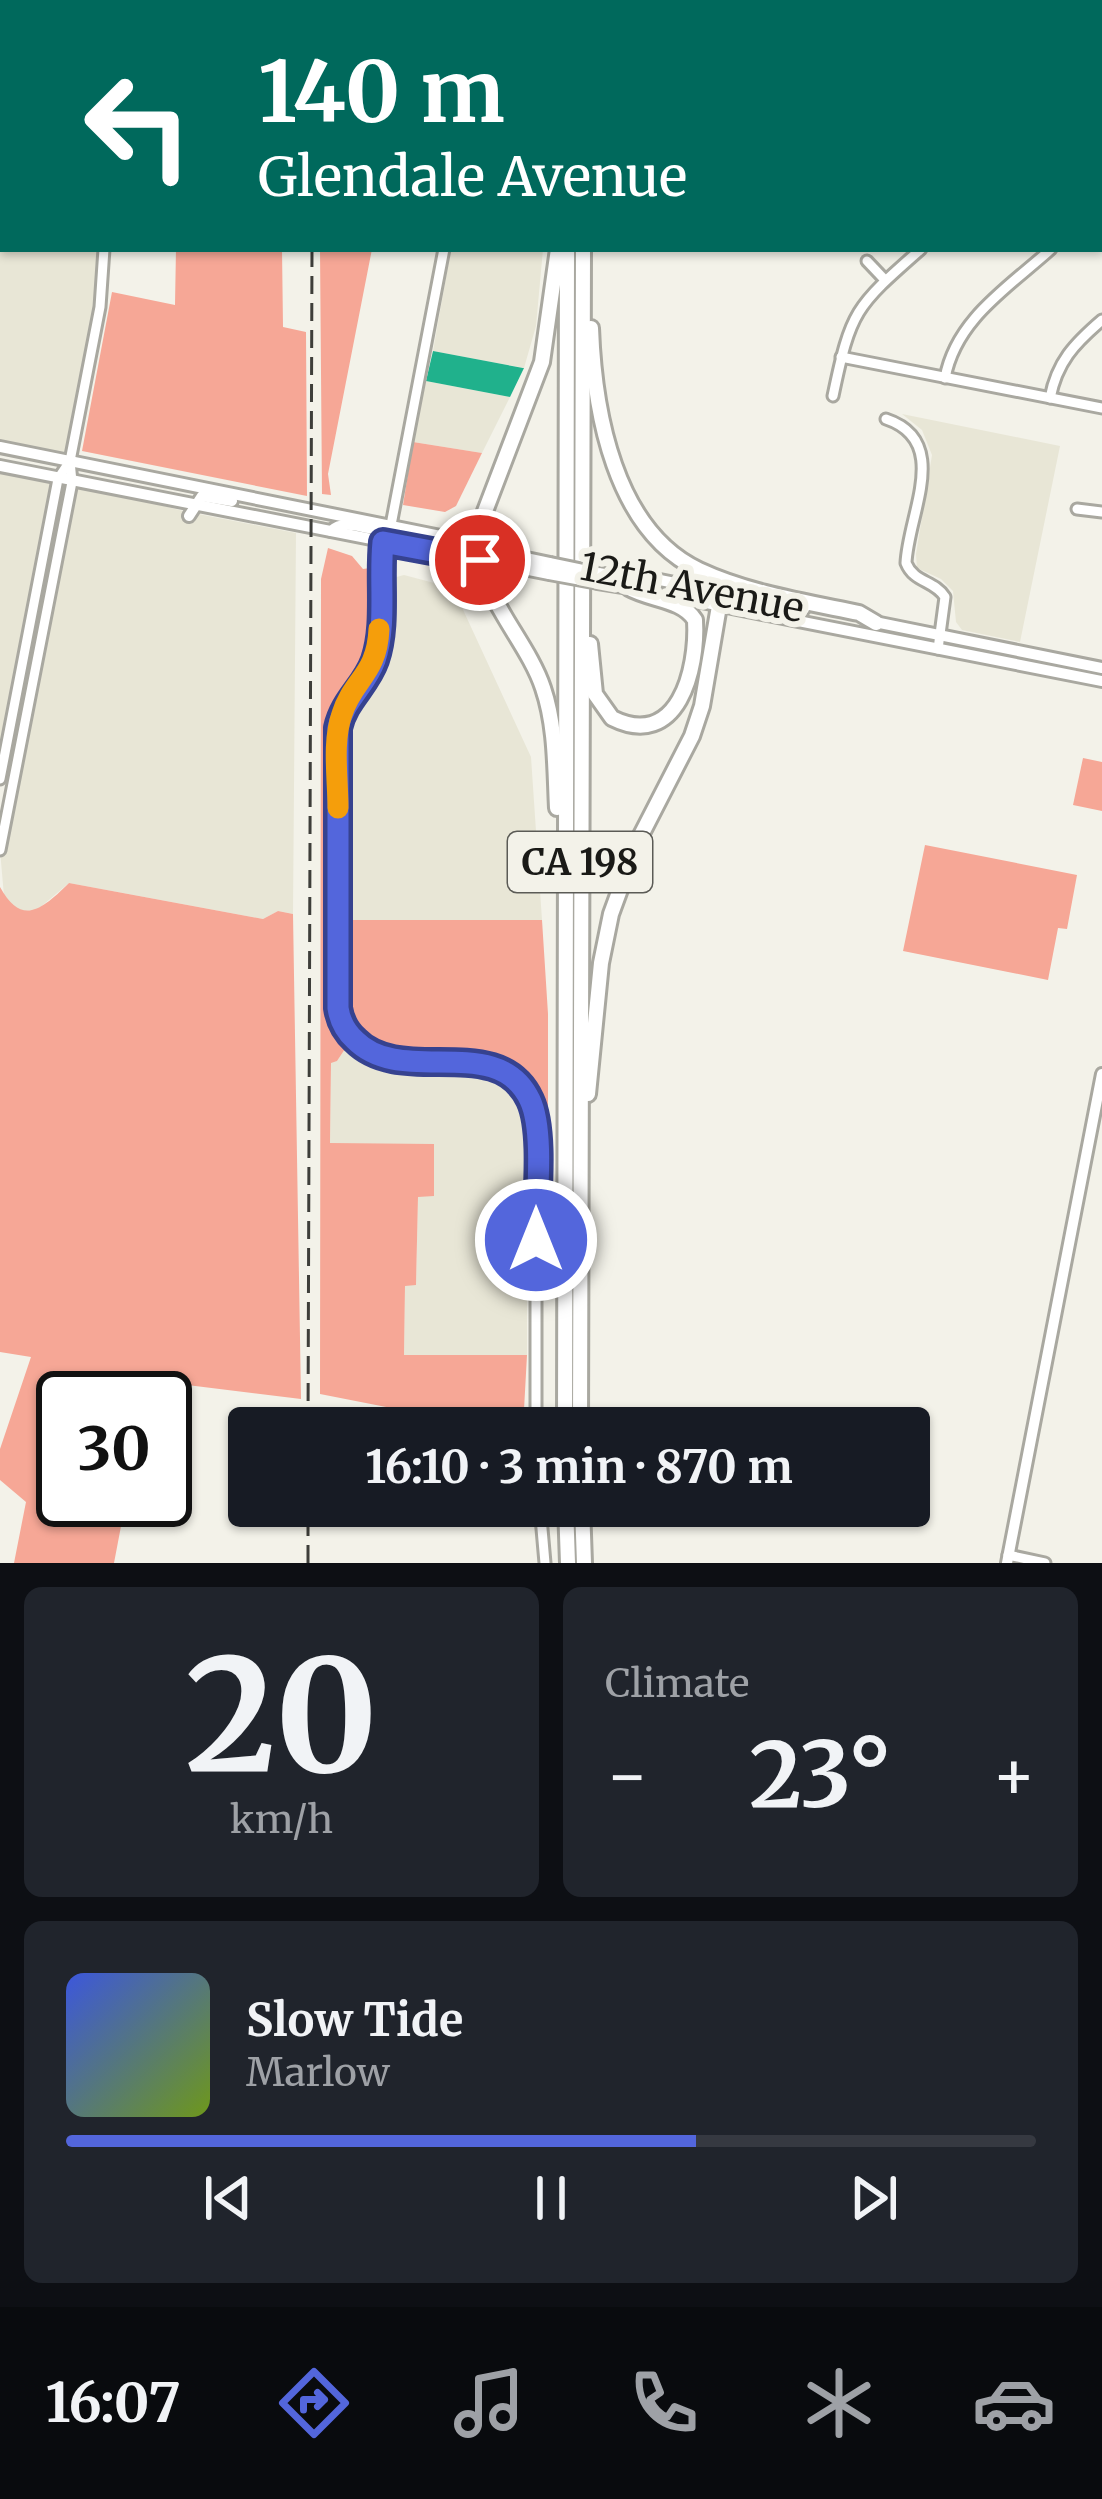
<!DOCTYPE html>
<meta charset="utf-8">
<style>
body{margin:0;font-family:Merriweather,serif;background:#20242c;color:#f1f3f6;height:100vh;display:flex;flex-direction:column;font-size:45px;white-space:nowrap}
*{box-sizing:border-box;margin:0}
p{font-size:39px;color:#9ea1a6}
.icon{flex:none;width:66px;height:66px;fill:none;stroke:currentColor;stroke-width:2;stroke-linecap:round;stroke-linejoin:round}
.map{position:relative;height:1563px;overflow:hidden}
.panel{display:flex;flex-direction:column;gap:24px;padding:24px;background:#0d0f14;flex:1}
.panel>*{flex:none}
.hud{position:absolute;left:0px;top:0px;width:1104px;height:252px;box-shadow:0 3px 9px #0004;background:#00695c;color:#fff;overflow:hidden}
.speed{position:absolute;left:36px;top:1371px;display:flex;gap:24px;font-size:60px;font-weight:700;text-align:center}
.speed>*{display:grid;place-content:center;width:156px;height:156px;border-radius:50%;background:#171b24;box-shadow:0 3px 9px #0004;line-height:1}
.speed .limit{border:6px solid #111;border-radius:18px;background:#fff;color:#111}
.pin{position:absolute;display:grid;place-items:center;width:102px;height:102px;color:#fff;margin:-51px;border:6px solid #fff;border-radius:50%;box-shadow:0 3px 12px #0007}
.me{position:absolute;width:132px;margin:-66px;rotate:0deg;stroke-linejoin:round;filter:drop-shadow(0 0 9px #0008)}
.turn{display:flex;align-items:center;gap:42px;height:252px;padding:0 60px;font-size:54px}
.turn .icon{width:156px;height:156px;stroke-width:2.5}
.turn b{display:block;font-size:84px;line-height:102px}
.big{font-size:90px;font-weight:700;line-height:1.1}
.panel .tile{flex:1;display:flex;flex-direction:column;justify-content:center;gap:18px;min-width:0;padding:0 42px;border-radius:18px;background:#20242c}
.panel .dial{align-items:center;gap:0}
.dial b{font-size:156px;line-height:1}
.song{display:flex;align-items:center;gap:36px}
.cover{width:144px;height:144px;border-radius:18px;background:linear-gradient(135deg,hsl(230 70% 55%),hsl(80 70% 35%))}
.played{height:12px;border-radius:6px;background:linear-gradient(90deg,#5366dc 65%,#363941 65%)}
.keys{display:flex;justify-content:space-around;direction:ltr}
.heat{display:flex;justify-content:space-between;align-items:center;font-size:66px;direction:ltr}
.panel .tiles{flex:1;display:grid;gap:24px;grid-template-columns:1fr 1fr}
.tile:last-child{grid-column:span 2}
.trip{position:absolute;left:228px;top:1407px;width:702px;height:120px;border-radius:12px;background:#171b24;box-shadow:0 3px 9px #0004;font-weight:700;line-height:120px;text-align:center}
.dock{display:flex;height:192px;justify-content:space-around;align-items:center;background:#090b0e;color:#9ea1a6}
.dock .icon{width:84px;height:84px}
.dock .selected{color:#5366dc}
.dock b{font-size:54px;color:#f1f3f6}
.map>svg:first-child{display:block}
.built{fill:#e8e6d6}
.green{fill:#f6a796}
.water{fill:#20b18c}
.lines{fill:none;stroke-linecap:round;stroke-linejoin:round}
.minor-casing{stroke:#a9a8a0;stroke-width:15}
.major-casing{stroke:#a9a8a0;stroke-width:16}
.highway-casing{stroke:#a9a8a0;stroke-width:20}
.minor{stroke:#fff;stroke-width:9}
.major{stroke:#fff;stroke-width:10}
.highway{stroke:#fff;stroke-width:14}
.rail{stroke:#3e3e3a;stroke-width:3;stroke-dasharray:18 9;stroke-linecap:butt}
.major-bridge-casing{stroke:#a9a8a0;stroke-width:16;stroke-linecap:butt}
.highway-bridge-casing{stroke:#a9a8a0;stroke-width:20;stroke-linecap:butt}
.major-bridge{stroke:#fff;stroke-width:10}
.highway-bridge{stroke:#fff;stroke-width:14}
.route-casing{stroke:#36428f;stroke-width:30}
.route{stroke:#5366dc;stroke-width:21}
.slow{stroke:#f59e0b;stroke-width:21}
.labels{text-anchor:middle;stroke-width:12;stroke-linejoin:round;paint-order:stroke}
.shield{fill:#f3f2e9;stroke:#5b5b56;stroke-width:3}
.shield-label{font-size:36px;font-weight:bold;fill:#1a1a17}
.street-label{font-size:39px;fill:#1a1a17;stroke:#f3f2e9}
</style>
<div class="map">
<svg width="1102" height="1563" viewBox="0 0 1102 1563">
<rect width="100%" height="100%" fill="#f3f2e9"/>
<g class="built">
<polygon points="0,0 275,0 3,3 3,249 104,249 104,281 70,461 0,447"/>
<polygon points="451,249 543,249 536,326 524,368 433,351"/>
<polygon points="426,381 510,397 482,453 413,442"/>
<polygon points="902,414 1060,446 1020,642 962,630 956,622 953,591 941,579 917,568 916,554 932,455 922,430"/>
<polygon points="0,466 58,479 0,779"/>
<polygon points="72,482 183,511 296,533 293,914 278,911 263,919 69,883 37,910 22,911 9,904 4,896 0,850"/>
<polygon points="404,575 453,588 531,757 542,920 347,920 348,722 357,702 372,688 385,665 389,579"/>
<polygon points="345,1049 362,1063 398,1075 484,1074 497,1080 519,1101 527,1132 527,1355 404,1355 405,1285 416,1285 418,1196 434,1195 434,1145 330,1144 331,1062 337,1061"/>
</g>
<g class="green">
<polygon points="176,249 282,249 283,327 306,332 307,496 82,451 112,292 175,305"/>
<polygon points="320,249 372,249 328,474 331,495 322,494"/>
<polygon points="413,442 482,453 456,506 445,512 403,505"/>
<path d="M 328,548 L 352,556 L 363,569 L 370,568 C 370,595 377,630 367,655 C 355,687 333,690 329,731 L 329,1020 L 345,1049 L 337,1061 L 331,1063 L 330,1143 L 434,1144 L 434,1196 L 418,1197 L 416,1285 L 405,1286 L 404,1355 L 527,1355 L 523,1428 L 493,1428 L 320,1394 L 321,579 Z"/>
<polygon points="1083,758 1102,762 1102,811 1073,805"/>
<polygon points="925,845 1077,875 1067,929 1058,928 1048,980 903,951"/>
<path d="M 69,883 L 263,919 L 278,911 L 293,914 L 301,1399 L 171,1383 L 158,1398 L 63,1398 L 63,1500 L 126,1500 L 114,1563 L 14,1563 L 26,1502 L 0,1480 L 0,1449 L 31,1357 L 0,1352 L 0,887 C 21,925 40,912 69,883 Z"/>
<path d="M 347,920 L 542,920 L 548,1014 L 548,1132 L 545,1132 C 539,998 386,1101 353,1022 C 340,992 347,952 347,920 Z"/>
</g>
<polygon class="water" points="433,351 523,368 524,368 510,397 426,381"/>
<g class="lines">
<g class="minor-casing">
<g id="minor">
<polyline points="642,0 642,3"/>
<polyline points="980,0 980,3"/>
<polyline points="1082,2 1082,0"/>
<polyline points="437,3 438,0"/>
<polyline points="797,3 798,0"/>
<polyline points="887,3 887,0"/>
<polyline points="0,47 3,50"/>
<polyline points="1101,96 1102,96"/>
<polyline points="1101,205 1102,205"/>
<polyline points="867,261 885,280"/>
<polyline points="841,357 1102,408"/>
<path d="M 945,378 C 956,319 1009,287 1051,249"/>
<path d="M 833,396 C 851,310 855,307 921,249"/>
<path d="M 1050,398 C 1057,362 1074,344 1102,320"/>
<path d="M 886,419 C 952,441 908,514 906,563 C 914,583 934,580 945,597 L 938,649"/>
<polyline points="1077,509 1102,512"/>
<polyline points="391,525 444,249"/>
<path d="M 383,542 C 379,580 387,624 375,660 C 366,686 344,700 338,728 L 339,1016 C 383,1114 517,1007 536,1129 L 536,1428"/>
<polyline points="0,779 58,479 70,461"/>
<polyline points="0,850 72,482 70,461 100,307 104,249"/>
<polyline points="540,1506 545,1563"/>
<polyline points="1008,1555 1045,1563"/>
</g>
</g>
<g class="major-casing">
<g id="major">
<polyline points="0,447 505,549"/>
<polyline points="0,466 549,574"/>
<polyline points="189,516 202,496 232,501"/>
<path d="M 331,531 C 349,515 370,536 390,526"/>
<polyline points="640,576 804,609"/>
<polyline points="598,583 636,589"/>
<polyline points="666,595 1102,681"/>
<polyline points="870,621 1102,668"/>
<polyline points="1007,1563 1102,1074"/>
</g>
</g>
<g class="highway-casing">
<g id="highway">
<polyline points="568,3 568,0"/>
<polyline points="583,3 583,0"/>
<path d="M 591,328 C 594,410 614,530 699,570 C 748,593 806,602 859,613 L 876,623"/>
<polyline points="480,560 493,553 550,565"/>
<polyline points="598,575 629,580 648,578"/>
<path d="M 590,644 L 595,694 L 612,718 C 678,751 698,669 695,620 C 682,599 650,600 629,588"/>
<path d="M 557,808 C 555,768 556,726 543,688 C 526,636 468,585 479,527 L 542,362 L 558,249"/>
<polyline points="588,1094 601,963 611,914 637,843 692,736 702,706 719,606 716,600 697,588"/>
<polyline points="565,1428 567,249"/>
<polyline points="580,1428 583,249"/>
<polyline points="566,1506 568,1563"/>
<polyline points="582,1506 584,1563"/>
</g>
</g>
<use href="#minor" class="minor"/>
<use href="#major" class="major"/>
<use href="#highway" class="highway"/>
<g class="rail">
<polyline points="313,3 313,0"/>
<polyline points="308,1428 312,249"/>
<polyline points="308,1563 308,1506"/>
</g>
<g class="major-bridge-casing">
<polyline id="major-bridge" points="549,574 598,583"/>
</g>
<g class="highway-bridge-casing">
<polyline id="highway-bridge" points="550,565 598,575"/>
</g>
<use href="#major-bridge" class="major-bridge"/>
<use href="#highway-bridge" class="highway-bridge"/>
</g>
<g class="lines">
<g class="route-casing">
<path id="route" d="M 480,560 L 383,542 C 379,580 387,625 375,660 C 366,686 344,700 338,728 L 338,1008 C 340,1021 345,1031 355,1040 C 402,1088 498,1031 530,1100 C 545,1132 536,1204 536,1240"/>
</g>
<use href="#route" class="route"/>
<path class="slow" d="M 338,808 C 338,779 332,742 342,714 C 353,679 377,675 379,629"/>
</g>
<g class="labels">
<rect class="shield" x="508" y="832" width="144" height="60" rx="9"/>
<g class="shield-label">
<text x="580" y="875">CA 198</text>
</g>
<g class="street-label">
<text transform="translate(692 587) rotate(11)" y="14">12th Avenue</text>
</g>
</g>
</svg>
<div class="speed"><div class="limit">30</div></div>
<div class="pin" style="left:480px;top:560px;background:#d93025"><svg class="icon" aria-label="arrive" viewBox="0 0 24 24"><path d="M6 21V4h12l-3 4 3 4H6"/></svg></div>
<svg class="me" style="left:536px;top:1240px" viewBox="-20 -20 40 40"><circle r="17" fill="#5366dc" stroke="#fff" stroke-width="3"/><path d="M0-11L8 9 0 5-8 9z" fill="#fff"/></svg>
<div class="trip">16:10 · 3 min · 870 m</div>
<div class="hud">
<div class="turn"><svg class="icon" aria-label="left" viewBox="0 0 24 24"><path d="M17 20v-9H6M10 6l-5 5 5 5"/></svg><div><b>140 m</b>Glendale Avenue</div></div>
</div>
</div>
<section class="panel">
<div class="tiles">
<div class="tile dial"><b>20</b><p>km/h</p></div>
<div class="tile"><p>Climate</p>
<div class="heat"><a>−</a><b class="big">23°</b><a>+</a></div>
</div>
<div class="tile">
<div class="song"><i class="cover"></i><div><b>Slow Tide</b><p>Marlow</p></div></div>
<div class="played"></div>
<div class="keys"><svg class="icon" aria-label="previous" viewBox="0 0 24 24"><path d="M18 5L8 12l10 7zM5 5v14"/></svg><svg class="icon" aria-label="pause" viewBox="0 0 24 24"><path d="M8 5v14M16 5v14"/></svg><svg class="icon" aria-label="next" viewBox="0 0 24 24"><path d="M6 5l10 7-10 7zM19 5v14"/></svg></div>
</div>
</div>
</section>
<nav class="dock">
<b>16:07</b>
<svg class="icon selected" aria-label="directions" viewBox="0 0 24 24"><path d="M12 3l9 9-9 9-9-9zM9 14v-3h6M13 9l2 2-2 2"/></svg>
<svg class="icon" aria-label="music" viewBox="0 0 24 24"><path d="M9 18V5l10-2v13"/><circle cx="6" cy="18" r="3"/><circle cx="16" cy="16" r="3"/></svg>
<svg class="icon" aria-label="phone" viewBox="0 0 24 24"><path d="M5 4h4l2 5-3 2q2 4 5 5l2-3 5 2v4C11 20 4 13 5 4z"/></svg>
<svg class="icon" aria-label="climate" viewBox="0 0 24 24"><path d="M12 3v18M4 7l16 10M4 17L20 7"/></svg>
<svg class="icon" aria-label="car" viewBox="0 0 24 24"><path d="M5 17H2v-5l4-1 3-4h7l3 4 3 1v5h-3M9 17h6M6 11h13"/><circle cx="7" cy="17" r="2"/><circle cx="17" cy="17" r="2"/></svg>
</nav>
